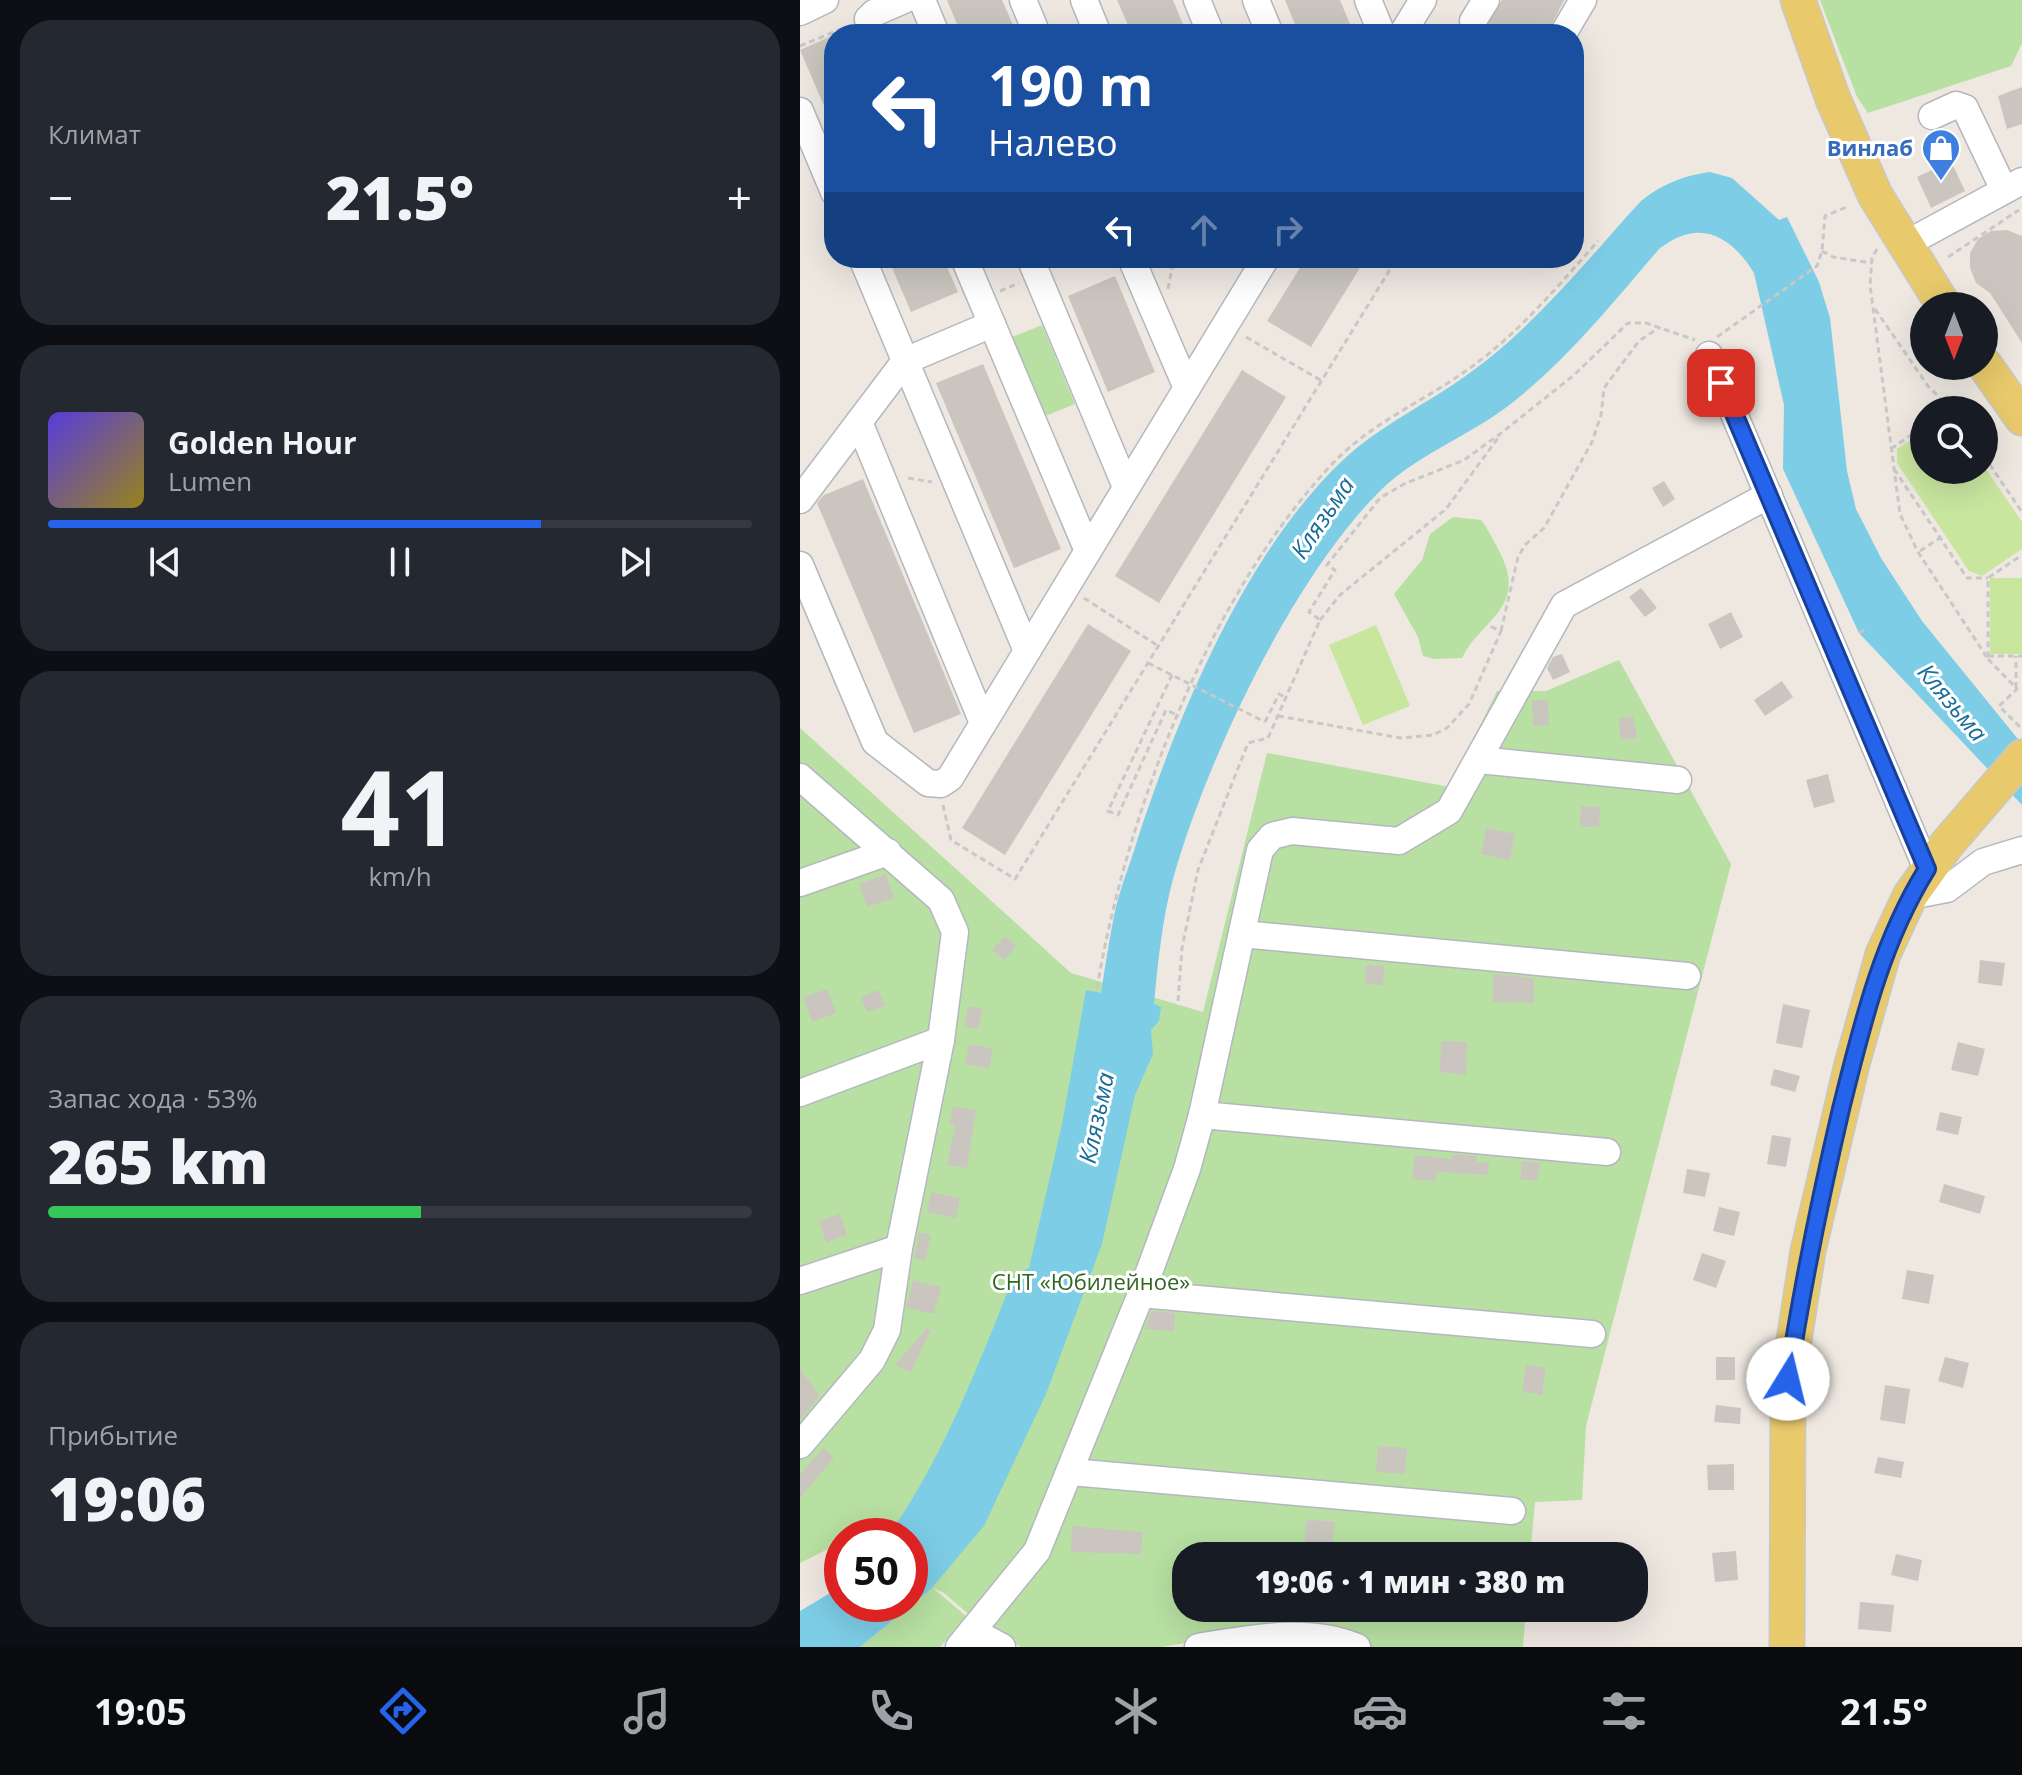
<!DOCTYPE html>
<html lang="ru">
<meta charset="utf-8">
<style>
body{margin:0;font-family:"Open Sans",sans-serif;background:#242831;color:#f1f3f6;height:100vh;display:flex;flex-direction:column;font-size:30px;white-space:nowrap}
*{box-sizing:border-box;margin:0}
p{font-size:26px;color:#9ea1a6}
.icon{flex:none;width:44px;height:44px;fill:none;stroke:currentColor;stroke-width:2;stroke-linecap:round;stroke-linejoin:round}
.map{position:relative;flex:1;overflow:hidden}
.side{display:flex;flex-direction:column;gap:20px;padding:20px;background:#0d0f14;width:800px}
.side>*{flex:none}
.top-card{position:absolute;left:24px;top:24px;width:760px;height:244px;border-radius:32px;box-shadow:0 8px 32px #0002;background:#1a4fa0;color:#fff;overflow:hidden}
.needle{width:52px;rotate:180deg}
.controls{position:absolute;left:1110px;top:292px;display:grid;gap:16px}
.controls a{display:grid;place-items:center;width:88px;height:88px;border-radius:50%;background:#171b24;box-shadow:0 8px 32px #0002;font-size:40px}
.speed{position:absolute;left:24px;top:1518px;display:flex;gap:16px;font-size:40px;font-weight:700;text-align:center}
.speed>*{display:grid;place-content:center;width:104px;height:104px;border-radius:50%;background:#171b24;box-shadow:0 8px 32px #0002;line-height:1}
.speed .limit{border:12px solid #d22;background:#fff;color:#111}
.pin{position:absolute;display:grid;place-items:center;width:68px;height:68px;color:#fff;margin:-34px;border-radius:16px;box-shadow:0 4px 12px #0006}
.me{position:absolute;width:88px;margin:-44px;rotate:9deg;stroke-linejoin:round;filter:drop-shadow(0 0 6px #0008)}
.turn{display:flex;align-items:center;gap:28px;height:168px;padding:0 32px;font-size:36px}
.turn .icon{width:104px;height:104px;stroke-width:2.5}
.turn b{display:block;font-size:56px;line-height:68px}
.lanes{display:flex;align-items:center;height:76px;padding:0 32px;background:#0003;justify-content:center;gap:40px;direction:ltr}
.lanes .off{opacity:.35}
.big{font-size:60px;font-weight:800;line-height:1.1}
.side .tile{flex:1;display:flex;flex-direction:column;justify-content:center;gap:12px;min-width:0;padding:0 28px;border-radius:32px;background:#242831}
.side .dial{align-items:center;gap:0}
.dial b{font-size:104px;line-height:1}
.song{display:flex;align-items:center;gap:24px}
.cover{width:96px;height:96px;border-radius:12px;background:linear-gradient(135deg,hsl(250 70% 55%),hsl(50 70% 35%))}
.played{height:8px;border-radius:4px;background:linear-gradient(90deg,#2563eb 70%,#363941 70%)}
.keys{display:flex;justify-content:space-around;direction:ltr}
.heat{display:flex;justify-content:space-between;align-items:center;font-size:44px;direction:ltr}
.charge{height:12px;border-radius:6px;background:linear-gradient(90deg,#34c759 53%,#363941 0)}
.trip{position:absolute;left:372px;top:1542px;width:476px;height:80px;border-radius:32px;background:#171b24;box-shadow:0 8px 32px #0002;font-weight:800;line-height:80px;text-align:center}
.menu{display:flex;height:128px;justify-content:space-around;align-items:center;background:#090b0e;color:#9ea1a6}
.menu .icon{width:56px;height:56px}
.menu .selected{color:#2563eb}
.menu b{font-size:36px;color:#f1f3f6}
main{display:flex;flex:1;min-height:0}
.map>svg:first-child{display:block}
.green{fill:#b8e0a2}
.pitch{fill:#c9e69f}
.water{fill:#7dcde7}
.building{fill:#cac6bf}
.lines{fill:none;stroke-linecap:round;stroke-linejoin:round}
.minor-casing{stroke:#b4b7bf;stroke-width:29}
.major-casing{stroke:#c8c8c8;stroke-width:37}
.path{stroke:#c8c8c8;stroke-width:3;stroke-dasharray:6 4;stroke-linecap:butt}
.minor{stroke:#fff;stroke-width:26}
.major{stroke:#e8c96c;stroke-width:34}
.path-bridge{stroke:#c8c8c8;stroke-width:3;stroke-dasharray:6 4;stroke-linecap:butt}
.route-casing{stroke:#184099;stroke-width:20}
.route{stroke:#2563eb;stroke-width:14}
.labels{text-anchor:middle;stroke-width:6;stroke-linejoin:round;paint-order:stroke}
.shop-label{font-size:22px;font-weight:bold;fill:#366cbe;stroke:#fff;text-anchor:end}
.park-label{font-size:22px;fill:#306720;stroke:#fff}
.water-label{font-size:24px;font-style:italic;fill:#176d98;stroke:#fff}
</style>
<main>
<section class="side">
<div class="tile"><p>Климат</p>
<div class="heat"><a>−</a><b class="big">21.5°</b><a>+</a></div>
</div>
<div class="tile">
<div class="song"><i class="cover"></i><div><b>Golden Hour</b><p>Lumen</p></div></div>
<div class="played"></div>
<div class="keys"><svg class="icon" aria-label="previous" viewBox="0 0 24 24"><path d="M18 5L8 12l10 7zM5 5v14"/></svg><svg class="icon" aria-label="pause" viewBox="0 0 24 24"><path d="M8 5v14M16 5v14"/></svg><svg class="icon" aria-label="next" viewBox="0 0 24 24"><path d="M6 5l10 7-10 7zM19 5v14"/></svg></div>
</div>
<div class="tile dial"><b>41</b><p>km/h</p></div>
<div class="tile"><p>Запас хода · 53%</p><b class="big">265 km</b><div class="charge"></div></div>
<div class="tile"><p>Прибытие</p><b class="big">19:06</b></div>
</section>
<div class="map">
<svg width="1222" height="1647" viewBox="0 0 1222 1647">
<rect width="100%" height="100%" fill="#eee8e1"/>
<g class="green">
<polygon points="1020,0 1222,0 1222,43 1211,66 1068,113 1057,97"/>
<polygon points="242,325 275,404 245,416 212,337"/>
<path d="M 653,517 L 681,520 L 685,525 C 705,562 725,587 689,623 C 678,635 670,642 662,658 L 634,659 L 623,656 L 618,637 L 594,594 L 622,560 L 630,534 Z"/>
<polygon points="819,660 931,864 786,1426 782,1500 735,1502 730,1556 386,1556 386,1608 726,1608 723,1647 570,1647 461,1630 362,1647 221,1647 179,1623 144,1593 133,1588 166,1616 140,1647 60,1647 132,1588 110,1536 42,1536 42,1553 30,1548 0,1563 0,728 271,973 403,1012 467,753 650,787 697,691 746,691"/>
</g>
<g class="pitch">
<polygon points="1124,431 1124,470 1184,470 1184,466 1222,522 1222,549 1182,576 1169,571 1097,463 1097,449"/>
<rect x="1190" y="578" width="32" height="76"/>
<polygon points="576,625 610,706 563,725 529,645"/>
</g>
<path class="water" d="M 910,172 L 932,178 L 979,220 L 987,217 L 1019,282 L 1030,318 L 1047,471 L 1056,509 L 1081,558 L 1122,621 L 1222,744 L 1222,805 L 1059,633 L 983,469 L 984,405 L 954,273 C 930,234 898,218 859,249 C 810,306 765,363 704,409 C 664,438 614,457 579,492 C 492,579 406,761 373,879 C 362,920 358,962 354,1004 L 361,1007 L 359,1021 L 351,1030 L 353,1054 L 335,1095 L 302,1244 L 246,1394 L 184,1526 L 131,1589 L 60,1647 L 0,1647 L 0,1611 L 42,1586 L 42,1604 L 110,1604 L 110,1536 L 88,1536 C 144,1457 178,1365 214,1276 L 229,1268 L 262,1124 L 286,990 L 301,993 C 305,967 309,941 314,916 C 319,890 330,865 337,841 C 378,715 445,553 542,461 C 580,425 629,403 671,372 C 736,325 787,260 841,201 C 863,184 882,176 910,172 Z"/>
<g class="building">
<polygon points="147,0 202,0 217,34 161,34"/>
<polygon points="317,0 373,0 387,34 332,34"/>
<polygon points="485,0 540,0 554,34 499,34"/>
<polygon points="702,0 764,0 747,34 682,34"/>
<polygon points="34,35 34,129 0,50"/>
<polygon points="1222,87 1222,124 1207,129 1198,96"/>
<polygon points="1151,161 1165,191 1131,208 1117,177"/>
<polygon points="1207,230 1222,236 1222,343 1190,293 1176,283 1170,268 1170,253 1178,239 1191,231"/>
<polygon points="88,258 143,258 158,292 111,312"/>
<polygon points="506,258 566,258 511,347 467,321"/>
<polygon points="315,276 355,372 308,392 268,296"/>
<polygon points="183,364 261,549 214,568 136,383"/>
<polygon points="442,370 486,397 359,603 315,576"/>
<polygon points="63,479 161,714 114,733 17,503 24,495"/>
<polygon points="864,481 875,499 863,507 852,488"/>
<polygon points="841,588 857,608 845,617 829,597"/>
<polygon points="931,612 943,637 920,649 908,624"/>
<polygon points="288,624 331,651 205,855 162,828"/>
<polygon points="762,654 770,672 753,680 747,668 753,657"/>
<polygon points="982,681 993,697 965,716 954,700"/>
<polygon points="732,700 748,700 749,725 733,726"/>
<polygon points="833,716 837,738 821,740 818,718"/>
<polygon points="1028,774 1035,802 1014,808 1006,780"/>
<polygon points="781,806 800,807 799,827 780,827"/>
<polygon points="686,828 715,834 710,860 681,854"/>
<polygon points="86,874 94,898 67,907 59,884"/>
<polygon points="205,936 216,946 204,960 192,950"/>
<polygon points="1180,960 1205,963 1202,986 1178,983"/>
<polygon points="566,965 584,966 583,985 565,984"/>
<polygon points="693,974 734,978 734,1003 693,1002"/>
<polygon points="28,989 36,1013 12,1022 3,997"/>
<polygon points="79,990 85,1006 67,1012 61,997"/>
<polygon points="983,1004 1010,1010 1002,1048 976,1043"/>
<polygon points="168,1006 183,1009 178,1029 164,1026"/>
<polygon points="641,1041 667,1042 666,1075 640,1072"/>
<polygon points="1158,1042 1185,1049 1178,1076 1151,1070"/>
<polygon points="169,1044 193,1049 189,1069 165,1064"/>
<polygon points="974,1069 1000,1076 995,1092 970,1085"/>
<polygon points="153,1106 176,1110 167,1168 147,1165 155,1125 149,1124"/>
<polygon points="1140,1112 1162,1117 1158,1135 1136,1130"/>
<polygon points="972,1135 991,1138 986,1167 967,1164"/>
<polygon points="653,1154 677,1156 677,1162 689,1163 688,1175 637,1172 636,1181 612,1179 615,1155 652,1159"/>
<polygon points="722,1161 740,1163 737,1181 720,1179"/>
<polygon points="887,1169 910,1173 905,1197 883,1193"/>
<polygon points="1144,1184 1185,1196 1180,1214 1139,1202"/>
<polygon points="131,1192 160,1198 156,1218 127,1212"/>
<polygon points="919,1207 940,1212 934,1236 913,1231"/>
<polygon points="40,1214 47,1235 26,1243 19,1221"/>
<polygon points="119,1232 131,1235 125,1261 114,1258"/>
<polygon points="902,1253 926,1261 916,1288 893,1280"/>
<polygon points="1107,1270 1134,1275 1129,1304 1102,1299"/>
<polygon points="113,1280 141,1287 134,1314 106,1308"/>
<polygon points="351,1311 375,1313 374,1331 345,1329"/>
<polygon points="127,1328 131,1330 111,1372 95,1365"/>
<rect x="916" y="1357" width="19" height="23"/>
<polygon points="1145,1357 1169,1363 1163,1388 1138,1381"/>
<polygon points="726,1365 746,1368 742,1395 722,1391"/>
<polygon points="0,1369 20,1396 0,1420"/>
<polygon points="1085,1385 1110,1389 1105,1424 1080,1420"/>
<polygon points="916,1405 941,1408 940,1424 914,1422"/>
<polygon points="578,1446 607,1448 605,1474 576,1472"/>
<polygon points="23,1448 34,1458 0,1498 0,1474"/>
<polygon points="1078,1457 1104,1462 1101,1478 1074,1473"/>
<polygon points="934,1464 934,1490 908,1490 907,1465"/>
<polygon points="507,1519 535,1522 532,1549 504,1546"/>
<polygon points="272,1526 343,1532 341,1554 271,1552"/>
<polygon points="936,1551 938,1580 915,1582 912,1553"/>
<polygon points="1096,1554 1122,1560 1118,1581 1091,1575"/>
<polygon points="1060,1602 1094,1605 1091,1632 1058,1629"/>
</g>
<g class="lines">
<g class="minor-casing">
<g id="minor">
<polyline points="122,0 136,34"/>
<polyline points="223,0 237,34"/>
<polyline points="284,0 298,34"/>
<polyline points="397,0 411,34"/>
<polyline points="456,0 470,34"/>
<polyline points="568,0 582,34"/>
<polyline points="0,12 25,0"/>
<polyline points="673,21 686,0"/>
<polyline points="70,34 68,19 74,13 104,0"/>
<polyline points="602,34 623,0"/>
<polyline points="763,34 783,0"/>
<polyline points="0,111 34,192"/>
<polyline points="1132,116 1156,105 1165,108 1204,190"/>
<polyline points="1104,245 1222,181"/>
<polyline points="62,258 227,651"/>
<polyline points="164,258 288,551"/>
<polyline points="230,258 326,487"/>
<polyline points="909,355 1127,869"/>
<polyline points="387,388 466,258"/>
<polyline points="59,422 183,723"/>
<polyline points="0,500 105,361 192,324"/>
<polyline points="0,565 75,742 128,783 141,784 150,778 387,388 331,258"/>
<polyline points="679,760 878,780"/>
<polyline points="0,777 141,900 155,932 141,1040 99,1248 87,1330 72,1360 0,1445"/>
<polyline points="0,883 88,852"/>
<polyline points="1110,896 1147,889 1183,862 1222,850"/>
<polyline points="442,934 887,976"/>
<polyline points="0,1093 141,1040"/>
<polyline points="402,1115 807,1152"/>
<polyline points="0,1281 99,1248"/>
<polyline points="341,1294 792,1334"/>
<polyline points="271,1472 712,1511"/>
<polyline points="172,1631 202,1647"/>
<polyline points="159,1647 237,1551 341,1294 387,1169 402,1115 460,850 472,836 492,831 599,841 649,811 764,605 969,495"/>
<path d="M 398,1647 C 449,1639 508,1626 557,1647"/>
</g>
</g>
<g class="major-casing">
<g id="major">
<polyline points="998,0 1033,99 1075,195 1144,306"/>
<polyline points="1184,364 1222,418"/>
<polyline points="987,1647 988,1379 1008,1251 1052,1064 1083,954 1110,896 1147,844 1222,757"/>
</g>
</g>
<g class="path">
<polyline points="0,46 46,27"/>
<polyline points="1077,249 1072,258 1070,285 1100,514 1118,552 1188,659 1188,578 1222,555"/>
<polyline points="1022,251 1033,257 1072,263"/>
<polyline points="1148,257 1219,210"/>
<polyline points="259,266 279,258"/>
<polyline points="368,289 374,258"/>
<polyline points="200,291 219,283"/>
<polyline points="1075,309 1128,386 1152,410"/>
<polyline points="446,337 522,381"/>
<polyline points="917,337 1017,266 1022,251 1025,216 1049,206"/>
<polyline points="1091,449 1124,426"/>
<polyline points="1184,456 1222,512"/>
<polyline points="1094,469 1167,578 1188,578"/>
<polyline points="108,478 132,482"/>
<polyline points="1120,551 1140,538"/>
<polyline points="284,598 358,646"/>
<polyline points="520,620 540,595 646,509 698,438"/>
<polyline points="701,631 718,557 725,545 744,528 792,442 801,415 804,388 839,341 860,327"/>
<polyline points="1059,633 1066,629"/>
<polyline points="1188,656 1222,656"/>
<polyline points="1188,659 1217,689 1199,706 1222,729"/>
<polyline points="372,675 308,811 318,815 366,710 379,716"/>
<polyline points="1216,688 1216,656"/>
<polyline points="478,716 601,738 633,735 647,728 669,704 701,631 687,625"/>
<polyline points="465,722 479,694 487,698"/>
<polyline points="143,805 151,840 215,879 597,258"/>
<path d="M 297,988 C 327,811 410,592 535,461 C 573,422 626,400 670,368 C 719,333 758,286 798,241"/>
<polyline points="378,1001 382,948 398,870 448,743 468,738 520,620 509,612 535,570 527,565 580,498 604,484 664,460 700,434 774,375 828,323 846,323 895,340"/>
</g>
<use href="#minor" class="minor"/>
<use href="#major" class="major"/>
<polyline class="path-bridge" points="348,663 465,722"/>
</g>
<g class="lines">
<g class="route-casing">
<path id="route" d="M 921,383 L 1127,869 C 1081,943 1062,1025 1041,1109 C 1020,1199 1002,1288 988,1379"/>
</g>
<use href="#route" class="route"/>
</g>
<defs>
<g id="shop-pin" transform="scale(2)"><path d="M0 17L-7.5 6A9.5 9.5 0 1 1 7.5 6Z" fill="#3f7fe0" stroke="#fff"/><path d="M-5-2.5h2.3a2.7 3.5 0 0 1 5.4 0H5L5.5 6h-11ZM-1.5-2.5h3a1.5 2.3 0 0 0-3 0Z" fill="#fff"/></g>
</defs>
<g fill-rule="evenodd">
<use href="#shop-pin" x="1141" y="148"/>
</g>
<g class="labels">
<g class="shop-label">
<text x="1113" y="156">Винлаб</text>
</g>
<g class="park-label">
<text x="291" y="1290">СНТ «Юбилейное»</text>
</g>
<g class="water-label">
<text transform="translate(523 518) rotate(-56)" y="8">Клязьма</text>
<text transform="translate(1152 703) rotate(50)" y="8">Клязьма</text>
<text transform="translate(297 1118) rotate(-78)" y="8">Клязьма</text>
</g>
</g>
</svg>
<div class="controls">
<a><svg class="needle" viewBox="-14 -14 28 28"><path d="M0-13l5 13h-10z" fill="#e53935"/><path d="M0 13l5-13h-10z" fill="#9ea1a6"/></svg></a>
<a><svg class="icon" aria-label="search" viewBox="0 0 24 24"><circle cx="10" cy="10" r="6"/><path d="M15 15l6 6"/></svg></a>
</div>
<div class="speed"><div class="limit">50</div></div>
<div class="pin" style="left:921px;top:383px;background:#d93025"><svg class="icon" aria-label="arrive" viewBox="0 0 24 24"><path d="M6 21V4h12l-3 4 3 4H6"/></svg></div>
<svg class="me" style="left:988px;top:1379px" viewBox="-20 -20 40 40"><circle r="19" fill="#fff"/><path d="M0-13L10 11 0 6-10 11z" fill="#2563eb"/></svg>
<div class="trip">19:06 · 1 мин · 380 m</div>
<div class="top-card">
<div class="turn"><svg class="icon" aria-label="left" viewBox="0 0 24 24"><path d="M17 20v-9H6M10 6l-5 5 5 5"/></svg><div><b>190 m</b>Налево</div></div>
<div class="lanes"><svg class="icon" aria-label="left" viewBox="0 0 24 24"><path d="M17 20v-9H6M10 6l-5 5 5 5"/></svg><svg class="icon off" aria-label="ahead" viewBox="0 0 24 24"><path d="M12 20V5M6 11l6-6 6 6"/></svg><svg class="icon off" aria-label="right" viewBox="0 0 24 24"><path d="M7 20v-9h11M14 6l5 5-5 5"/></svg></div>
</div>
</div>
</main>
<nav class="menu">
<b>19:05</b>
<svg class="icon selected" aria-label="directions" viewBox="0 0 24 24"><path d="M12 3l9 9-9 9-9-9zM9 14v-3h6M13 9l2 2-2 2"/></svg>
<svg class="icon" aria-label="music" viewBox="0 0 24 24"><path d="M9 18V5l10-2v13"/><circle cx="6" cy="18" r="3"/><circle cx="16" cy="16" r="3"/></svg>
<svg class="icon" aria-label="phone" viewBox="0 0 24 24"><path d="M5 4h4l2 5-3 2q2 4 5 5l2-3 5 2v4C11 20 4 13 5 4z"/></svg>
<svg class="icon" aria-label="climate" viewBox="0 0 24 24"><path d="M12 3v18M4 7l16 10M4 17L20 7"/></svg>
<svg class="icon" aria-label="car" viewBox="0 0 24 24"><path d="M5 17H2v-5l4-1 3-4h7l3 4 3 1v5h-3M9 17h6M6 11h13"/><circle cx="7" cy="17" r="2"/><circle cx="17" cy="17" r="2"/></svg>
<svg class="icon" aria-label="filters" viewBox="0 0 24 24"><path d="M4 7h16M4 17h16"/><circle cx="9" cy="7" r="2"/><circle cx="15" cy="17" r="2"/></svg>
<b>21.5°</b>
</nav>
